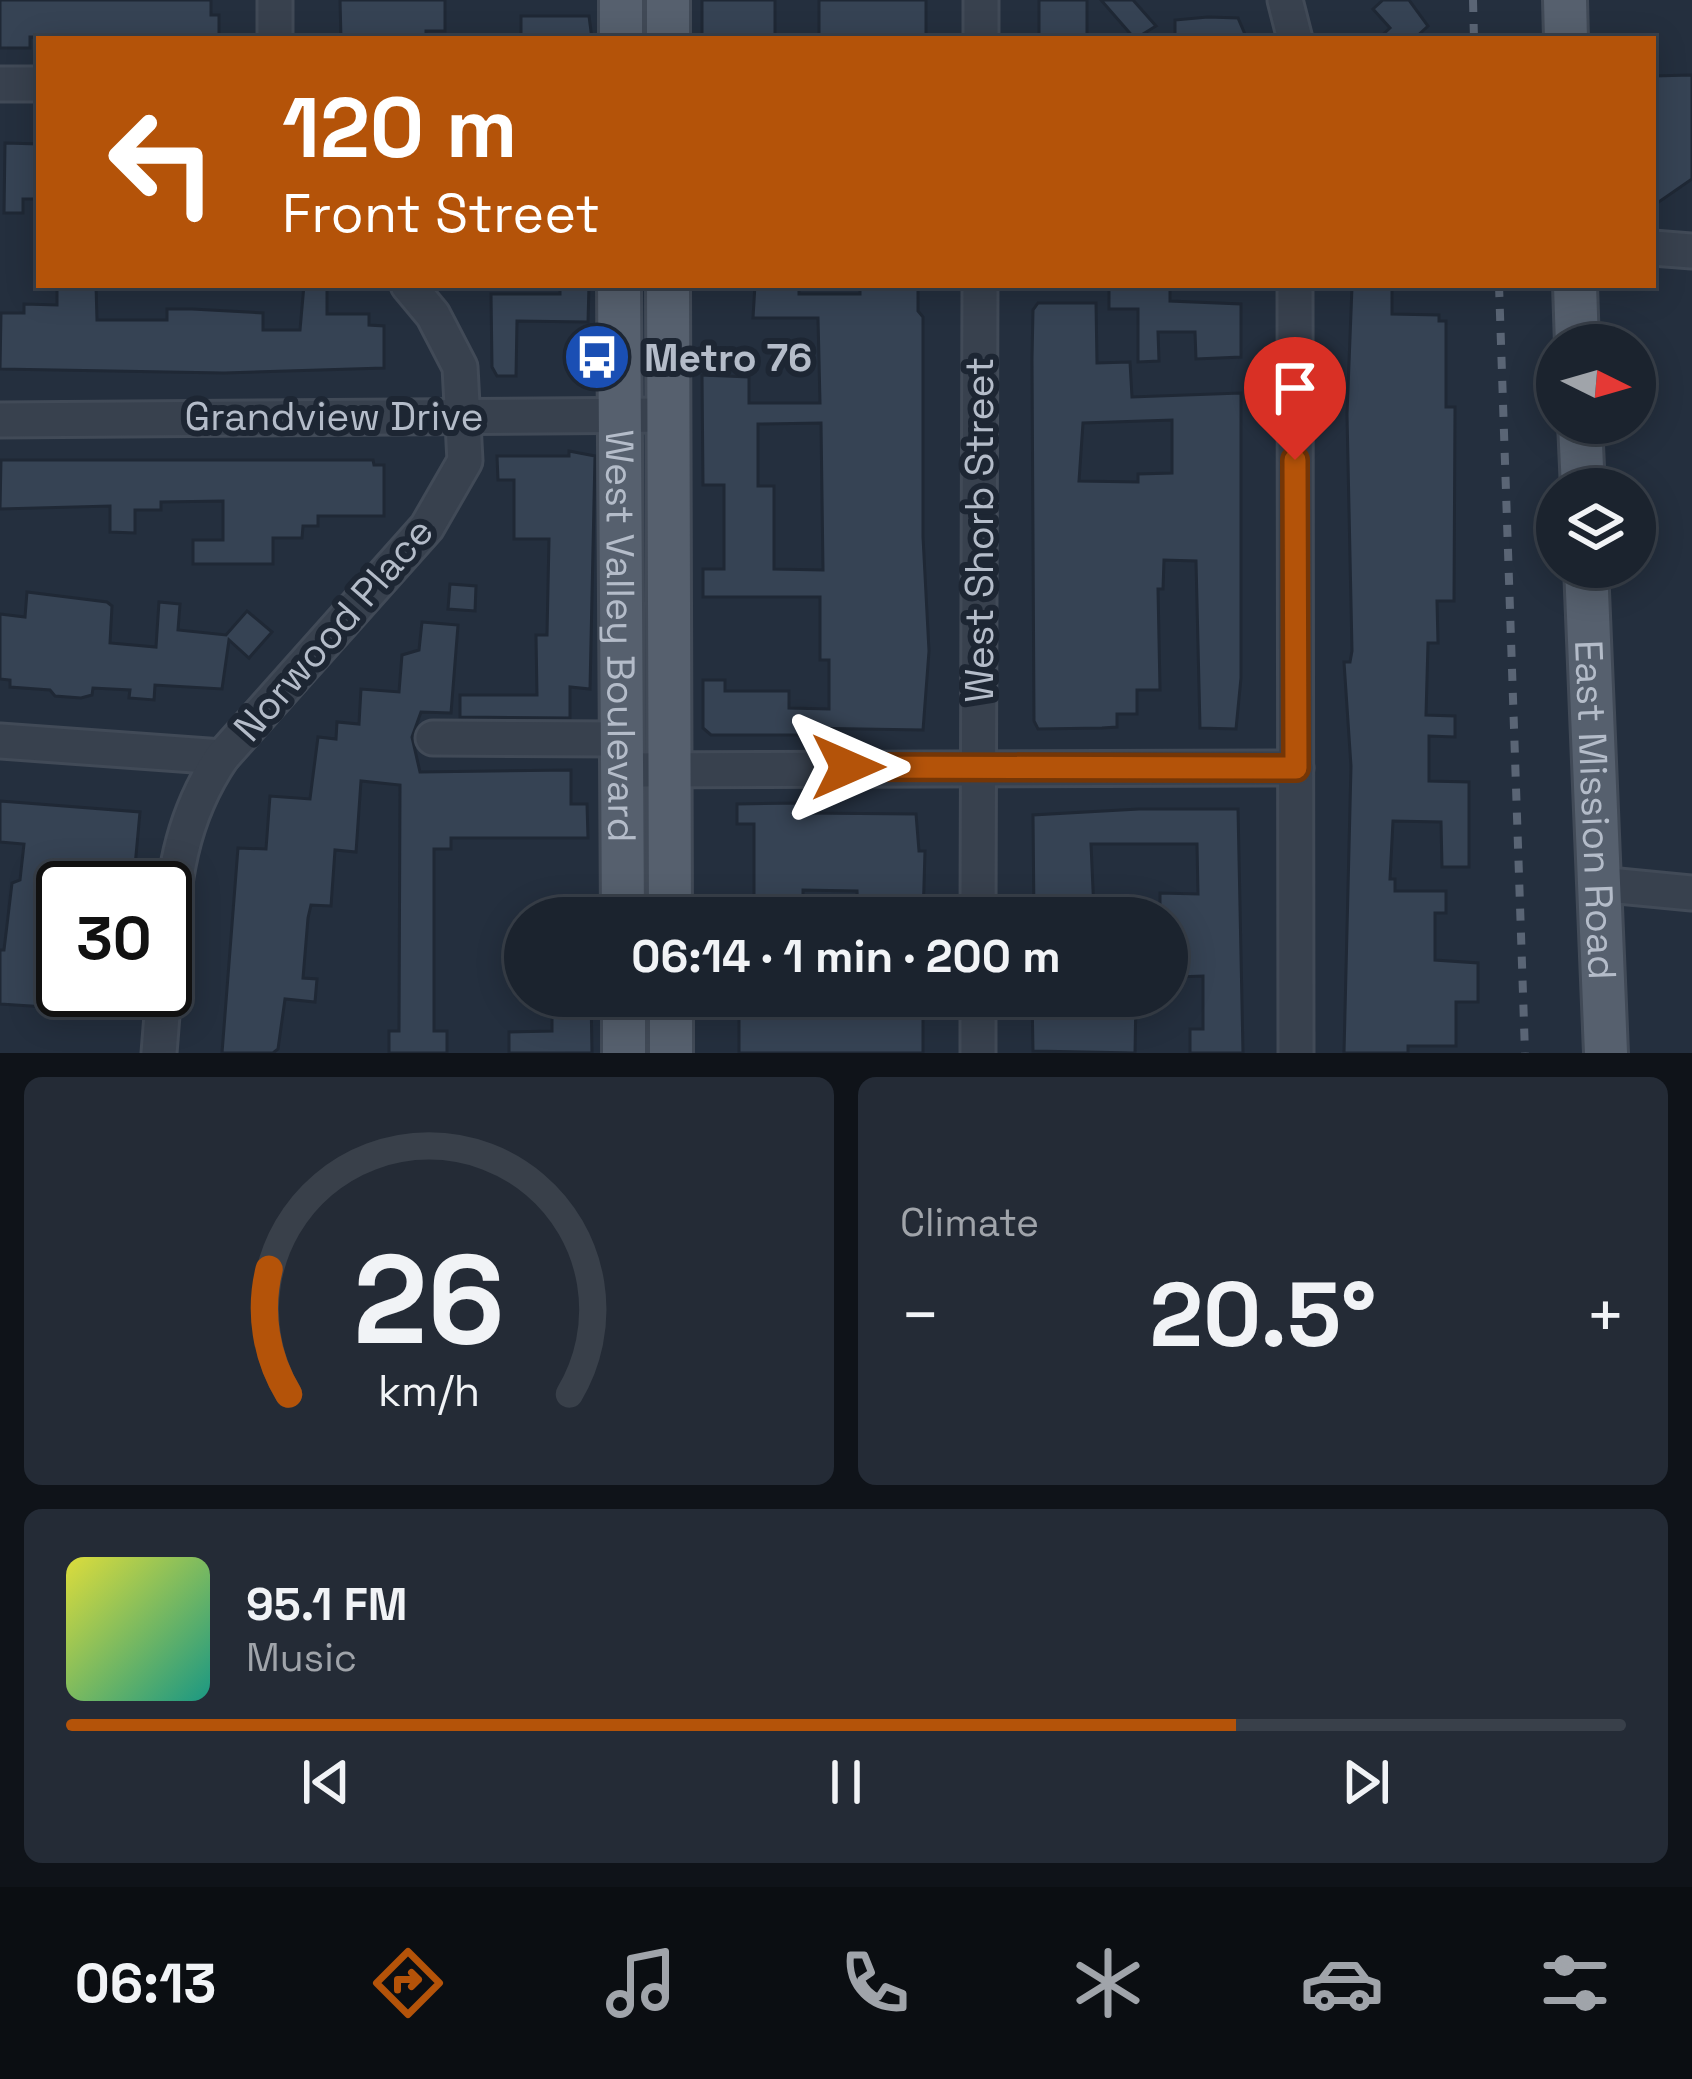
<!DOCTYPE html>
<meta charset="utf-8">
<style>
body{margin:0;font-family:"Space Grotesk",sans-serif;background:#242b36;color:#f1f3f6;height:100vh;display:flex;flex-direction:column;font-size:45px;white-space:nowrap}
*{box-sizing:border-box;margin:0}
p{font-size:39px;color:#a0a4aa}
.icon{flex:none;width:66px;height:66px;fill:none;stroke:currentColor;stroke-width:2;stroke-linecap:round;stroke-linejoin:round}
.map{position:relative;height:1053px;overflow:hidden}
.sheet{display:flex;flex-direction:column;gap:24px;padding:24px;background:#0f1319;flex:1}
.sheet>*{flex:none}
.hud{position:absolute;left:36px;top:36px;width:1620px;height:252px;border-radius:0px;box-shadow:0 6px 30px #0003,0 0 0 3px #39404a;background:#b45309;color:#fff;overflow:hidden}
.needle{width:78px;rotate:95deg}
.buttons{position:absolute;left:1536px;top:324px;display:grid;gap:24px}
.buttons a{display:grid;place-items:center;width:120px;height:120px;border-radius:50%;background:#1b232e;box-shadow:0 6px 30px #0003,0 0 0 3px #39404a;font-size:60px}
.speed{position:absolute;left:36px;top:861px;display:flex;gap:24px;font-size:60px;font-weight:700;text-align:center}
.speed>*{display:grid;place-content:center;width:156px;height:156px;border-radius:50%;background:#1b232e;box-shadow:0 6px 30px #0003,0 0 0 3px #39404a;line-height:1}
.speed .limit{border:6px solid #111;border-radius:18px;background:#fff;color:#111}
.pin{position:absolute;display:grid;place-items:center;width:102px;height:102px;color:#fff;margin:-123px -51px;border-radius:50% 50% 50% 0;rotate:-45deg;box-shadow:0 0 12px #0007}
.pin .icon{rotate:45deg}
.me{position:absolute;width:132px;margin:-66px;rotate:90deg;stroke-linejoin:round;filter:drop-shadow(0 0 9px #0008)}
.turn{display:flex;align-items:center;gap:42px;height:252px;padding:0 48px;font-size:54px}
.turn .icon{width:156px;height:156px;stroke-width:2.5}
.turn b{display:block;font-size:84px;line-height:102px}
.big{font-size:90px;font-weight:700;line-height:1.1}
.sheet .widget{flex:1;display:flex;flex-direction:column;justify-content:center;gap:18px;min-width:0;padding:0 42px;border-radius:18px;background:#242b36}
.sheet .dial{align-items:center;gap:0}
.dial svg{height:312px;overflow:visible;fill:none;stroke:#39404a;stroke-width:7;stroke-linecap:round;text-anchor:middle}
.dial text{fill:#f1f3f6;stroke:none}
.song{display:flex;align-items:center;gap:36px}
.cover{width:144px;height:144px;border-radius:18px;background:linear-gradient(135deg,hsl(60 70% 55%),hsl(170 70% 35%))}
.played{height:12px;border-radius:6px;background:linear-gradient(90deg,#b45309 75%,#39404a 75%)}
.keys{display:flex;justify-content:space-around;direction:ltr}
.heat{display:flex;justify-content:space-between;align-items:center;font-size:66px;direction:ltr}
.sheet .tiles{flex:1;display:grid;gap:24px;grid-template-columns:1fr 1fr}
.widget:last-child{grid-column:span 2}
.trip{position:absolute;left:504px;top:897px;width:684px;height:120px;border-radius:60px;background:#1b232e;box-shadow:0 6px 30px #0003,0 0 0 3px #39404a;font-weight:700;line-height:120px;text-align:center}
.tab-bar{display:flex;height:192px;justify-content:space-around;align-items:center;background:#0b0e12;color:#a0a4aa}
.tab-bar .icon{width:84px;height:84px}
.tab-bar .active{color:#b45309}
.tab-bar b{font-size:54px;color:#f1f3f6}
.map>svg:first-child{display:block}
.building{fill:#364354;stroke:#1f2835;stroke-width:3;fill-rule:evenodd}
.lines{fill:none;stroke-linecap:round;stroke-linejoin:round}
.minor-casing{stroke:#414a57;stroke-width:39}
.major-casing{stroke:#414a57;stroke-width:48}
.minor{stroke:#38414e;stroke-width:33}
.major{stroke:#56606e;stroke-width:42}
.rail{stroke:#5a6575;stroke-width:8;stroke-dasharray:12 12;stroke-linecap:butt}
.route-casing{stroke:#753606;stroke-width:30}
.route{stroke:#b45309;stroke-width:21}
.labels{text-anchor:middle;stroke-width:12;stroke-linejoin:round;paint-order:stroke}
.poi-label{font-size:39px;font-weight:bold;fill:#b4bcc9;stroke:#1d2633;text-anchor:start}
.street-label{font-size:39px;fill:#b4bcc9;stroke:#1d2633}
</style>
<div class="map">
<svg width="1692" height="1053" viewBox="0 0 1692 1053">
<rect width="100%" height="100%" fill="#242f3e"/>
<g class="building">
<polygon points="0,0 211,0 211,15 219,15 219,39 30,37 30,48 0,48"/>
<polygon points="340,0 445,0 445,31 426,31 426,39 341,39"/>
<rect x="702" y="0" width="73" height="39"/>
<rect x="819" y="0" width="107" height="39"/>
<rect x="1039" y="0" width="48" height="39"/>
<polygon points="1101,0 1133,0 1156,26 1135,39"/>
<polygon points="1383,0 1409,0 1428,26 1414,39 1378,39 1390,28 1373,9"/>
<polygon points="521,16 589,16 592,39 521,39"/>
<polygon points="1208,17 1238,18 1247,39 1175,39 1175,20"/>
<polygon points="1692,75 1692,179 1653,206 1653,76"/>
<polygon points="5,143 39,144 39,199 23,199 23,213 4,213"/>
<polygon points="57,285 96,285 97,320 167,320 167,309 192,309 263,313 263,330 300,330 304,285 327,285 327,314 369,314 369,325 384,326 384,368 224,373 0,369 1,313 24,313 24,304 57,305"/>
<polygon points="560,285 589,285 588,322 517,321 516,376 497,376 492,367 491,294 560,294"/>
<path d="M 755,285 L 799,285 L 799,294 L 860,294 L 860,285 L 918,285 L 918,311 L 923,317 L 923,537 L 929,651 L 923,730 L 802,728 L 802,735 L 711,735 L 703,728 L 703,680 L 725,680 L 725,691 L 789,691 L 789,708 L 829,709 L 829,660 L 820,660 L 820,597 L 703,597 L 703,569 L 724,569 L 724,485 L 703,485 L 702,375 L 749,377 L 749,403 L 820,403 L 818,318 L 753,318 ZM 821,423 L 823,570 L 774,569 L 774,486 L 758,486 L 758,424 Z"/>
<polygon points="1109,285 1170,285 1170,301 1241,304 1241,357 1196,359 1195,332 1158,332 1159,361 1138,362 1138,309 1109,309"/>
<polygon points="1352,287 1392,287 1392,314 1439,315 1439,321 1446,321 1446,407 1455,407 1454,601 1437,601 1438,643 1428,643 1426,715 1455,716 1455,737 1429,736 1429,781 1469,782 1469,867 1442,867 1441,822 1393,821 1390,879 1395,879 1395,891 1446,891 1446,913 1435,913 1435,960 1478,963 1478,1002 1456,1002 1456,1046 1408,1046 1408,1053 1344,1053 1351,766 1344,662 1350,662 1352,651 1347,414"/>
<path d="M 1038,303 L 1096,303 L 1097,363 L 1130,362 L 1132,397 L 1241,393 L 1241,678 L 1236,729 L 1200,728 L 1196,561 L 1164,560 L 1163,589 L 1158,589 L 1160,690 L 1137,690 L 1137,714 L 1117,714 L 1117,727 L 1102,728 L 1038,729 L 1034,721 L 1032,359 L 1033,310 ZM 1172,420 L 1172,473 L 1138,474 L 1138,482 L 1079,481 L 1083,423 Z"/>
<polygon points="569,451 595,456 590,689 570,687 570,718 460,717 460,695 537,695 536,635 547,635 549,539 514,539 514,480 498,480 497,456 569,456"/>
<polygon points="1,460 373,460 374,465 384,465 384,516 318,516 318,526 303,526 302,538 273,538 273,564 193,564 193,540 223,540 223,501 161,502 161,510 135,510 135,533 110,532 110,506 0,509"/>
<polygon points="450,584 476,586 475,611 448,609"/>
<polygon points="27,592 107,602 112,606 110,643 156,647 159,602 180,604 178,630 226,635 247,611 272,632 249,658 229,640 222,689 155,685 154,700 129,698 130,690 93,688 92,695 81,698 55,696 50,690 10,687 10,680 0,679 0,614 25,617"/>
<polygon points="422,622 458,625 451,713 421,712 412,737 420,772 571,770 571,804 587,804 588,838 451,838 451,849 434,849 434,1031 447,1031 447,1053 389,1053 389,1031 399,1031 400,785 361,781 356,852 335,850 331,906 311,905 308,918 303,978 317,979 315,1002 285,999 278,1049 273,1053 222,1053 238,848 266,849 270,796 310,799 318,737 336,739 337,722 359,724 361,689 399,692 402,655 419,650"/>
<polygon points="0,801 140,812 133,888 63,888 63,990 110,990 108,1011 0,1004 0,950 4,950 12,883 20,880 24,844 0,842"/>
<polygon points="803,803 803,813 916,814 919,851 925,851 923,918 869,918 858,914 857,891 803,890 803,918 754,918 754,824 737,824 737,804"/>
<polygon points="1139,809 1238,809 1243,1053 1190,1053 1190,1029 1203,1029 1203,976 1175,977 1173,931 1167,931 1167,918 1160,918 1160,893 1198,894 1197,844 1091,844 1094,912 1083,912 1083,918 1034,918 1033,815"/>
<polygon points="552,996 591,996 592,1053 509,1053 509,1032 552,1031"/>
<polygon points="739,996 801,996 801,1008 839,1009 839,1001 861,1001 861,996 923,996 923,1053 739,1053"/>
<polygon points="1032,996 1136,996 1135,1053 1033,1051"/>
</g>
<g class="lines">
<g class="minor-casing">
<g id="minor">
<polyline points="1285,0 1295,39"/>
<polyline points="275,39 275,0"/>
<polyline points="981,39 981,0"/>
<polyline points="0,84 39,84"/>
<polyline points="1653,248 1692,251"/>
<polyline points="1295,285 1296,1053"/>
<polyline points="0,420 668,415"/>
<polyline points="433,738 621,739"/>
<polyline points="0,741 222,757"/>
<polyline points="622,770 1296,768"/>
<polyline points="1598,884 1692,893"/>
<polyline points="978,918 980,285"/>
<path d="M 165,982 C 173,898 173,829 222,757 L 427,527 L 465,461 L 460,367 L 433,315 L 408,285"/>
<polyline points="159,1053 164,990"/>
<polyline points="978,1053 978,996"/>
</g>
</g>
<g class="major-casing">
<g id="major">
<polyline points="1565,0 1566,39"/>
<polyline points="621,39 621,0"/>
<polyline points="668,39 668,0"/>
<path id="s1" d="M 619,285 L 623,918"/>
<polyline points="668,285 670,918"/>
<polyline points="1575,285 1577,345"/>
<polyline points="1580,423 1583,489"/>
<path id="s2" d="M 1586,567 L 1606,1053"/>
<polyline points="624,996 624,1053"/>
<polyline points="671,996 671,1053"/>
</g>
</g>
<use href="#minor" class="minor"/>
<use href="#major" class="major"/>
<g class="rail">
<polyline points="1473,0 1474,39"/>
<polyline points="1499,285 1525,1053"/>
</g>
</g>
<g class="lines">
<g class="route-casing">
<polyline id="route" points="848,767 1296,768 1295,460"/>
</g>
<use href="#route" class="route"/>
</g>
<defs>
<g id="bus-disc" transform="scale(3.45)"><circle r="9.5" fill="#1a4fb4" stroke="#1d2633"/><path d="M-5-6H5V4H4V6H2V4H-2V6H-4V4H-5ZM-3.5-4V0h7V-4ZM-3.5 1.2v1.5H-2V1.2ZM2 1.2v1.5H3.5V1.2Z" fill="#fff"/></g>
</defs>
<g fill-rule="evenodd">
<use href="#bus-disc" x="597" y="357"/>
</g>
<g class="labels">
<g class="poi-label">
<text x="644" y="371">Metro 76</text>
</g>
<g class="street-label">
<text x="334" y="430">Grandview Drive</text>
<text transform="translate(979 530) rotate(-90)" y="14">West Shorb Street</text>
<text transform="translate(333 629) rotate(-49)" y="14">Norwood Place</text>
<text dy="14" stroke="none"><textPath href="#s1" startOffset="351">West Valley Boulevard</textPath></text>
<text dy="14" stroke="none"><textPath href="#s2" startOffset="243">East Mission Road</textPath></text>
</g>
</g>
</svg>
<div class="buttons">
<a><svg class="needle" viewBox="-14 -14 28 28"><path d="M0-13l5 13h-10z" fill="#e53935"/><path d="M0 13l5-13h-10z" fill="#a0a4aa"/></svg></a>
<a><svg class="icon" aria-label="layers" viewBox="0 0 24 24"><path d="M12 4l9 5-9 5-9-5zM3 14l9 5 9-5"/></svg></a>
</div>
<div class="speed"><div class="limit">30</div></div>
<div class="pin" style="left:1295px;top:460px;background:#d93025"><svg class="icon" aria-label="arrive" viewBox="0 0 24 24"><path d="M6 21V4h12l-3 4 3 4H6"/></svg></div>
<svg class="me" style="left:848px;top:767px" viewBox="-20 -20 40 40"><path d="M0-17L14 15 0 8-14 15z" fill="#b45309" stroke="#fff" stroke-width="4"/></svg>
<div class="trip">06:14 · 1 min · 200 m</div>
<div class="hud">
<div class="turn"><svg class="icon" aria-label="left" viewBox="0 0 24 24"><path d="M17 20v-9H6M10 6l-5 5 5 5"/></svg><div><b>120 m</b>Front Street</div></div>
</div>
</div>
<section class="sheet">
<div class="tiles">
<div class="widget dial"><svg viewBox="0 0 100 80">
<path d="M14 69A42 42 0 1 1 86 69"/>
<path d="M14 69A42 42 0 0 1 9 37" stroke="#b45309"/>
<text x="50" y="56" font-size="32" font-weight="700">26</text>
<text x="50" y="72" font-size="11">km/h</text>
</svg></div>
<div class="widget"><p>Climate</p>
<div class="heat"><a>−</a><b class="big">20.5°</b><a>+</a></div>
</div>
<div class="widget">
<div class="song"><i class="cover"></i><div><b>95.1 FM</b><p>Music</p></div></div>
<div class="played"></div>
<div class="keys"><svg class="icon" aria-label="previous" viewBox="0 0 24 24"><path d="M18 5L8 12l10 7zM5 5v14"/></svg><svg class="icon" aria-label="pause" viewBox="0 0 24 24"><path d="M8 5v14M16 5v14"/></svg><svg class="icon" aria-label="next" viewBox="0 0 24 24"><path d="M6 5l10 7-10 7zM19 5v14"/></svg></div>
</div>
</div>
</section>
<nav class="tab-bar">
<b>06:13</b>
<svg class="icon active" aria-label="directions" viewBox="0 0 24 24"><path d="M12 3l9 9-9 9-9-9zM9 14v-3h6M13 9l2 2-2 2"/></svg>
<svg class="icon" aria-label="music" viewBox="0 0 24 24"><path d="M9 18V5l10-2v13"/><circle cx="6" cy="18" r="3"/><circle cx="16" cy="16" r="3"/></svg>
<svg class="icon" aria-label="phone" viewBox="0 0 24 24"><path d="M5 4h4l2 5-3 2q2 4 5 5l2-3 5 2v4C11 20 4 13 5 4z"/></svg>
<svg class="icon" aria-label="climate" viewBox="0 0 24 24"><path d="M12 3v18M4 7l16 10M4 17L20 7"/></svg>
<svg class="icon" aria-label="car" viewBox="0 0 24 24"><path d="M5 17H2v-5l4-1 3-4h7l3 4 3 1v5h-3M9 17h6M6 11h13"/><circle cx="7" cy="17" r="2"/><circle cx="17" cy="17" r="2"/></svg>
<svg class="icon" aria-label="filters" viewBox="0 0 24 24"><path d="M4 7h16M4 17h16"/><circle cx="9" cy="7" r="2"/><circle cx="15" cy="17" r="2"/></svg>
</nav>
